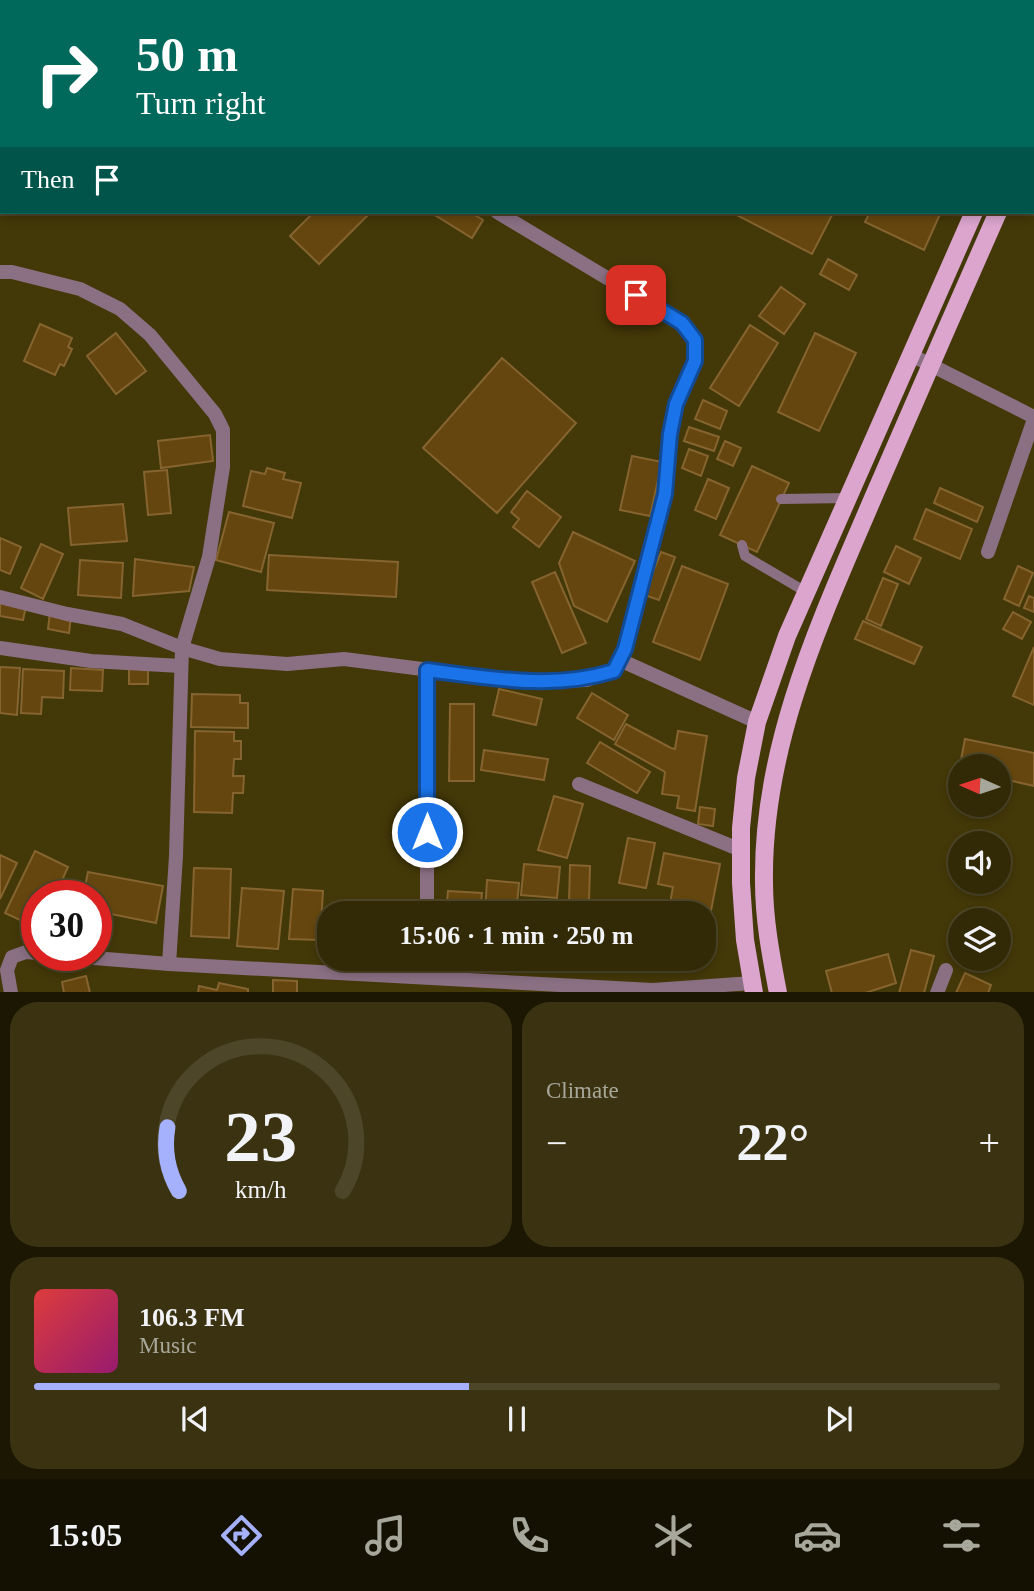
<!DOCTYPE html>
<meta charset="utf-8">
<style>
body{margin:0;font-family:"Times New Roman",serif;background:#3a3210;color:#f1f3f6;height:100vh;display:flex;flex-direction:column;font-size:26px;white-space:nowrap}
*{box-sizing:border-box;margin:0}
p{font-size:23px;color:#a8a79b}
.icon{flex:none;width:38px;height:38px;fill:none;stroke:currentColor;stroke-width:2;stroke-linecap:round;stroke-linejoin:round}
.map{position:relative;height:992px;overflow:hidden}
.drawer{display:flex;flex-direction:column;gap:10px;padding:10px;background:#1c1703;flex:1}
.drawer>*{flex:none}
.guide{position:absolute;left:0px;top:0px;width:1034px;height:214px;box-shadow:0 4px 10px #0003,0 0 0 2px #4d4628;background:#00695c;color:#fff;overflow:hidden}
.needle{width:46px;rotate:273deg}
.buttons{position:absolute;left:948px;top:754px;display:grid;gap:14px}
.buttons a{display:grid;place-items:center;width:63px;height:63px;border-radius:50%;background:#322a06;box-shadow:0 4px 10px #0003,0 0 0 2px #4d4628;font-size:35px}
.speed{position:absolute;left:21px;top:880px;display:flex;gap:14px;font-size:35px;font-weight:700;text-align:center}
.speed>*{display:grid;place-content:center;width:91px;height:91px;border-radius:50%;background:#322a06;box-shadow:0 4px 10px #0003,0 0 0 2px #4d4628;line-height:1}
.speed .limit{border:10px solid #d22;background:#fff;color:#111}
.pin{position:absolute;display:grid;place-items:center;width:60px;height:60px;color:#fff;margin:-30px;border-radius:14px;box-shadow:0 4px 10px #0006}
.me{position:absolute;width:77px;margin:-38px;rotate:0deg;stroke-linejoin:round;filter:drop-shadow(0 0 5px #0008)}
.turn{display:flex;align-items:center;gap:24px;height:147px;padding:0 21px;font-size:32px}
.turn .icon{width:91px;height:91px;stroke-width:2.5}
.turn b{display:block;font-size:49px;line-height:60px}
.then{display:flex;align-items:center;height:66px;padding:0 21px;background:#0003;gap:14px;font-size:26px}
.big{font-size:52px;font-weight:700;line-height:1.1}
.drawer .card{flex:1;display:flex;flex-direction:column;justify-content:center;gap:10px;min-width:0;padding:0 24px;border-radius:28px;background:#3a3210}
.drawer .dial{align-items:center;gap:0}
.dial svg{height:182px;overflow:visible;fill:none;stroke:#4d4628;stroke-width:7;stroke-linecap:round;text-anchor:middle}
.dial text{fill:#f1f3f6;stroke:none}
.song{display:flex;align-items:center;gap:21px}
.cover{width:84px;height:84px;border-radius:10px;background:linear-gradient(135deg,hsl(0 70% 55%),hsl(320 70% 35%))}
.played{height:7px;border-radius:4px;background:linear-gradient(90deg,#a5b1fc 45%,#4d4628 45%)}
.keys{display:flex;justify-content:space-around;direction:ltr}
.heat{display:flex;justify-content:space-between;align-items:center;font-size:38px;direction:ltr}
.drawer .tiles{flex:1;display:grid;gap:10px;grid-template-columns:1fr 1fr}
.card:last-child{grid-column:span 2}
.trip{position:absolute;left:317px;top:901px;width:399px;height:70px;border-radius:28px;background:#322a06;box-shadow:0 4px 10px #0003,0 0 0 2px #4d4628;font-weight:700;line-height:70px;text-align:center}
.menu{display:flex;height:112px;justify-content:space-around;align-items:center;background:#141102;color:#a8a79b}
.menu .icon{width:49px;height:49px}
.menu .on{color:#a5b1fc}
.menu b{font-size:32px;color:#f1f3f6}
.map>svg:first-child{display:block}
.building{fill:#65460f;stroke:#856430;stroke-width:2}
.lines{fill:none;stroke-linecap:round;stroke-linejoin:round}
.lane{stroke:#8b7084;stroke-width:10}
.street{stroke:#8b7084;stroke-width:14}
.primary{stroke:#dca5ce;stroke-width:18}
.route-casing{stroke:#114b97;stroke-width:18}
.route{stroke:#1a73e8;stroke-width:12}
</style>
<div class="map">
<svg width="1034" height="993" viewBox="0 0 1034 993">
<rect width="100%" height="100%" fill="#433808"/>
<g class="building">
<polygon points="832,0 904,0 903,2"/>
<polygon points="907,0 964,0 967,1 906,2"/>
<polygon points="314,212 371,212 319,264 290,236"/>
<polygon points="430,212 470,212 483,220 472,238"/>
<polygon points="731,212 830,212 833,213 812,254"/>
<polygon points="870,212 941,212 924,250 865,222"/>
<polygon points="828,259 857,275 849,290 820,274"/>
<polygon points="781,287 805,304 784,334 759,316"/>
<polygon points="40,324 72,338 68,347 72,349 64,366 60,364 55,375 24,361"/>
<polygon points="750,325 778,343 739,406 710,388"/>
<polygon points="116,333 146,371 116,394 87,356"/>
<polygon points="815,333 856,353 819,431 778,412"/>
<polygon points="502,358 576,423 497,513 423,448"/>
<polygon points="703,400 727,411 720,429 695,419"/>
<polygon points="689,427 719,437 714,451 684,441"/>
<polygon points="210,435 213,461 161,468 158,441"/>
<polygon points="725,441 741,448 733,466 717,459"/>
<polygon points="689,449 708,456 701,476 682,468"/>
<polygon points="632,456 662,462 650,516 620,510"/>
<polygon points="752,466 789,483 757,552 720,535"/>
<polygon points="267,468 285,473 283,479 301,483 292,518 243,506 251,471 265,474"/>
<polygon points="167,470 171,513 148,515 144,472"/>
<polygon points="708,479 729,488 716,519 695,510"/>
<polygon points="940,488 983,507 977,522 934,503"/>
<polygon points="527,491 561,517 539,547 513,527 519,519 511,512"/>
<polygon points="123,504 127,541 71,545 68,508"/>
<polygon points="926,509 972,529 960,559 914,539"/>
<polygon points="229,512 274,523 261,572 216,560"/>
<polygon points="573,532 635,561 607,622 574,606 559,563"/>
<polygon points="0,538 21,547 10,574 0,570"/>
<polygon points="41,544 63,554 43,599 21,588"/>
<polygon points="896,546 921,558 909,584 884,572"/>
<polygon points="661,552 675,557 659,600 644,595"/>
<polygon points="269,555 398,562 396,597 267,590"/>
<polygon points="135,559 194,567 189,591 133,596"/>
<polygon points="80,560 123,563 121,598 78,595"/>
<polygon points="682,566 728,584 700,660 653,642"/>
<polygon points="1018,566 1033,573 1019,606 1004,599"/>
<polygon points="555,572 586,643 562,653 532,582"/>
<polygon points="883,578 898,584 881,626 866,619"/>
<polygon points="1029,596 1034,598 1034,612 1024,608"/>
<polygon points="0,601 26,606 23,620 0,616"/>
<polygon points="50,612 71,616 69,633 48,629"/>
<polygon points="1013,612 1031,622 1022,639 1003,629"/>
<polygon points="863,621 922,647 914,664 855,639"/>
<polygon points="1034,647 1034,705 1013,696"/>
<rect x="129" y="664" width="19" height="20"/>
<polygon points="0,667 20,668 17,715 0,713"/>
<polygon points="71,668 103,670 102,691 70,690"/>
<polygon points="23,669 64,671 63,698 42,697 41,714 21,713"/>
<polygon points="499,689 542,699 536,725 493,715"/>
<polygon points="592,693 628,715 614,740 577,718"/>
<polygon points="192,694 240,695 240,703 248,703 248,728 191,727"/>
<polygon points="450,704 474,704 474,781 449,781"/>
<polygon points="626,724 671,748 675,749 678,731 707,736 695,811 677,808 679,796 662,794 665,772 615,744"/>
<polygon points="195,731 234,732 234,741 241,741 241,759 234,759 233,776 244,776 243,793 233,793 232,813 194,812"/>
<polygon points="965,739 1034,753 1034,786 999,778 999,766 961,766 961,770 959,770"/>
<polygon points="600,742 650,772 637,793 587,763"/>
<polygon points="484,750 548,759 544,780 481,770"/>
<polygon points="554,796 583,804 567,858 538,850"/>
<polygon points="700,807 715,809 713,826 698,824"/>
<polygon points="628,838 655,843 646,888 619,883"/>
<polygon points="35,851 68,867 55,896 37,896 37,928 5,913"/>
<polygon points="664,853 720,864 704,947 704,914 668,914 673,887 658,884"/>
<polygon points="0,855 17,863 0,899"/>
<polygon points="524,864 560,867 557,898 521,895"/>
<polygon points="570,865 590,866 589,903 569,902"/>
<polygon points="194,868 231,869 229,938 191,936"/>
<polygon points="88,872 163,886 156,923 96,911 96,896 83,896"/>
<polygon points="487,880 519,883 516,914 485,914"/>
<polygon points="242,888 284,891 278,949 237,946"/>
<polygon points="293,889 323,891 320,940 289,939"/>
<polygon points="448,891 482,893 480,914 446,914"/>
<polygon points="524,901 565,904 564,914 523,914"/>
<polygon points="333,906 403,908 403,914 333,914"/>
<polygon points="911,950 934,956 924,993 899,993"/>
<polygon points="888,954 896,983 865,993 832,993 826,971"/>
<polygon points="481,959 512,959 511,972 480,969"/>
<polygon points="519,959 560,959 559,972 531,969 532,961"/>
<polygon points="965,973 991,985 988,993 956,993"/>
<polygon points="86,976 90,993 64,993 62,982"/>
<polygon points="273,980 297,981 297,993 273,993"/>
<polygon points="219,983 248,989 248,993 198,993 199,986 217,990"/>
</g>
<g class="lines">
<g class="lane">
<polyline points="781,499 848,498"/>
<polyline points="742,545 745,556 806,592"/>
</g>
<g class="street">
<polyline points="657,0 664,2"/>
<polyline points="536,2 538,0"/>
<polyline points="734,2 734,0"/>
<polyline points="0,272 12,272 80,289 120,309 150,335 215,414 223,430 223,467 209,557 182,648 176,856 169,964"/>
<polyline points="911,355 1034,417"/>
<polyline points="988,552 1034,419"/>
<polyline points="0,597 67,614 122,624 182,648 220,659 287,664 344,659 524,682 586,680 614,671 625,649 665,494 670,434 676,404 695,361 695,340 682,323 497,212"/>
<polyline points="0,648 91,661 181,666"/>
<polyline points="620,660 757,722"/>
<polyline points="427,670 427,914"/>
<polyline points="579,784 741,850"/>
<polyline points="69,956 169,964 653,990 752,983"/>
<polyline points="427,959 427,977"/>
<polyline points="11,993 7,970 12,957 26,952 37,953"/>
<polyline points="937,993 946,970"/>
</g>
<g class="primary">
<polyline points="1032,79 1034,75"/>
<polyline points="1032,133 1034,129"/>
<polyline points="754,993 745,940 741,883 741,828 746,778 757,722 787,636 974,212"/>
<path d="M 778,993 C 771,956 764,920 764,882 C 762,745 820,622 873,498 C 914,403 956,307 998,212"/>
</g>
</g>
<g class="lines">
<g class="route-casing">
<path id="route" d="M 427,832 L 427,670 C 490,678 553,690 614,671 L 625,649 L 665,494 L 670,434 L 676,404 L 695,361 L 695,340 L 682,323 L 636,295"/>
</g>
<use href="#route" class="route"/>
</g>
</svg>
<div class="buttons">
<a><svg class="needle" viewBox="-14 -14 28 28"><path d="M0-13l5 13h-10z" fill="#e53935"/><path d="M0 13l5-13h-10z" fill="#a8a79b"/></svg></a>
<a><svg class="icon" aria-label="sound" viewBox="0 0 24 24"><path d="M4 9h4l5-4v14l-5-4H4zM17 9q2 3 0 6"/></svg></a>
<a><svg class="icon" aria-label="layers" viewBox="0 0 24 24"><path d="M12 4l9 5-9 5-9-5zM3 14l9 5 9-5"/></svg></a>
</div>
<div class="speed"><div class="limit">30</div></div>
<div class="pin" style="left:636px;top:295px;background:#d93025"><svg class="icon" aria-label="arrive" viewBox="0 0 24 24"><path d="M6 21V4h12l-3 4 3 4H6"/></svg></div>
<svg class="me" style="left:427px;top:832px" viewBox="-20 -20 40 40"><circle r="17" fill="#1a73e8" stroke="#fff" stroke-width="3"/><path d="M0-11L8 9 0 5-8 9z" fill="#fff"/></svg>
<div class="trip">15:06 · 1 min · 250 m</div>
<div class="guide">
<div class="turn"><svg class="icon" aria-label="right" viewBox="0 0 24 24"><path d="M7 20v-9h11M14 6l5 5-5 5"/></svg><div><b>50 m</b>Turn right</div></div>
<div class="then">Then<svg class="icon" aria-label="arrive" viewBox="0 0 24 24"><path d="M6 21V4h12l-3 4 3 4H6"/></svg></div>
</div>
</div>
<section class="drawer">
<div class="tiles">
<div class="card dial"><svg viewBox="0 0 100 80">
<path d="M14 69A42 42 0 1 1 86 69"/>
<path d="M14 69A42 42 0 0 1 9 41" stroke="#a5b1fc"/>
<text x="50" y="56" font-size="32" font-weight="700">23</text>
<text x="50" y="72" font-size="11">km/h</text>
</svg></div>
<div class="card"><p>Climate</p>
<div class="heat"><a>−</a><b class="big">22°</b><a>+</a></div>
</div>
<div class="card">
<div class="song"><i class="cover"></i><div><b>106.3 FM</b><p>Music</p></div></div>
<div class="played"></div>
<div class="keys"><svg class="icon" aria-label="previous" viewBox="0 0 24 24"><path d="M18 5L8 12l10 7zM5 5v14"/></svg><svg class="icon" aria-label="pause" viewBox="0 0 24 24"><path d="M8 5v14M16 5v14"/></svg><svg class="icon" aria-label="next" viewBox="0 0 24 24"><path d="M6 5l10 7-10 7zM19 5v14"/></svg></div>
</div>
</div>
</section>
<nav class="menu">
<b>15:05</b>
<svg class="icon on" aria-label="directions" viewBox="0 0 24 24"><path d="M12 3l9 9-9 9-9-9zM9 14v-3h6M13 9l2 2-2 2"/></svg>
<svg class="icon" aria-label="music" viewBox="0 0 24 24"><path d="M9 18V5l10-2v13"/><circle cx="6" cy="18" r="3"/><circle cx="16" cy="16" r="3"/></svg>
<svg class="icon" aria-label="phone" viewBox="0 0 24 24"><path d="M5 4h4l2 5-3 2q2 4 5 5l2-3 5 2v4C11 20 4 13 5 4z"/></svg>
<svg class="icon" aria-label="climate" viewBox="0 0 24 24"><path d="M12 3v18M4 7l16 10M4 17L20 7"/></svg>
<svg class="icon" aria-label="car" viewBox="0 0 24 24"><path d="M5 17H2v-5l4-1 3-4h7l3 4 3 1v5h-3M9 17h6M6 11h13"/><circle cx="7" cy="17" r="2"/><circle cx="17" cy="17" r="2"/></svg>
<svg class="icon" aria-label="filters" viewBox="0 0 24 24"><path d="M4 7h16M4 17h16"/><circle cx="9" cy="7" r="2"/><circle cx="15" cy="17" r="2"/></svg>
</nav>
